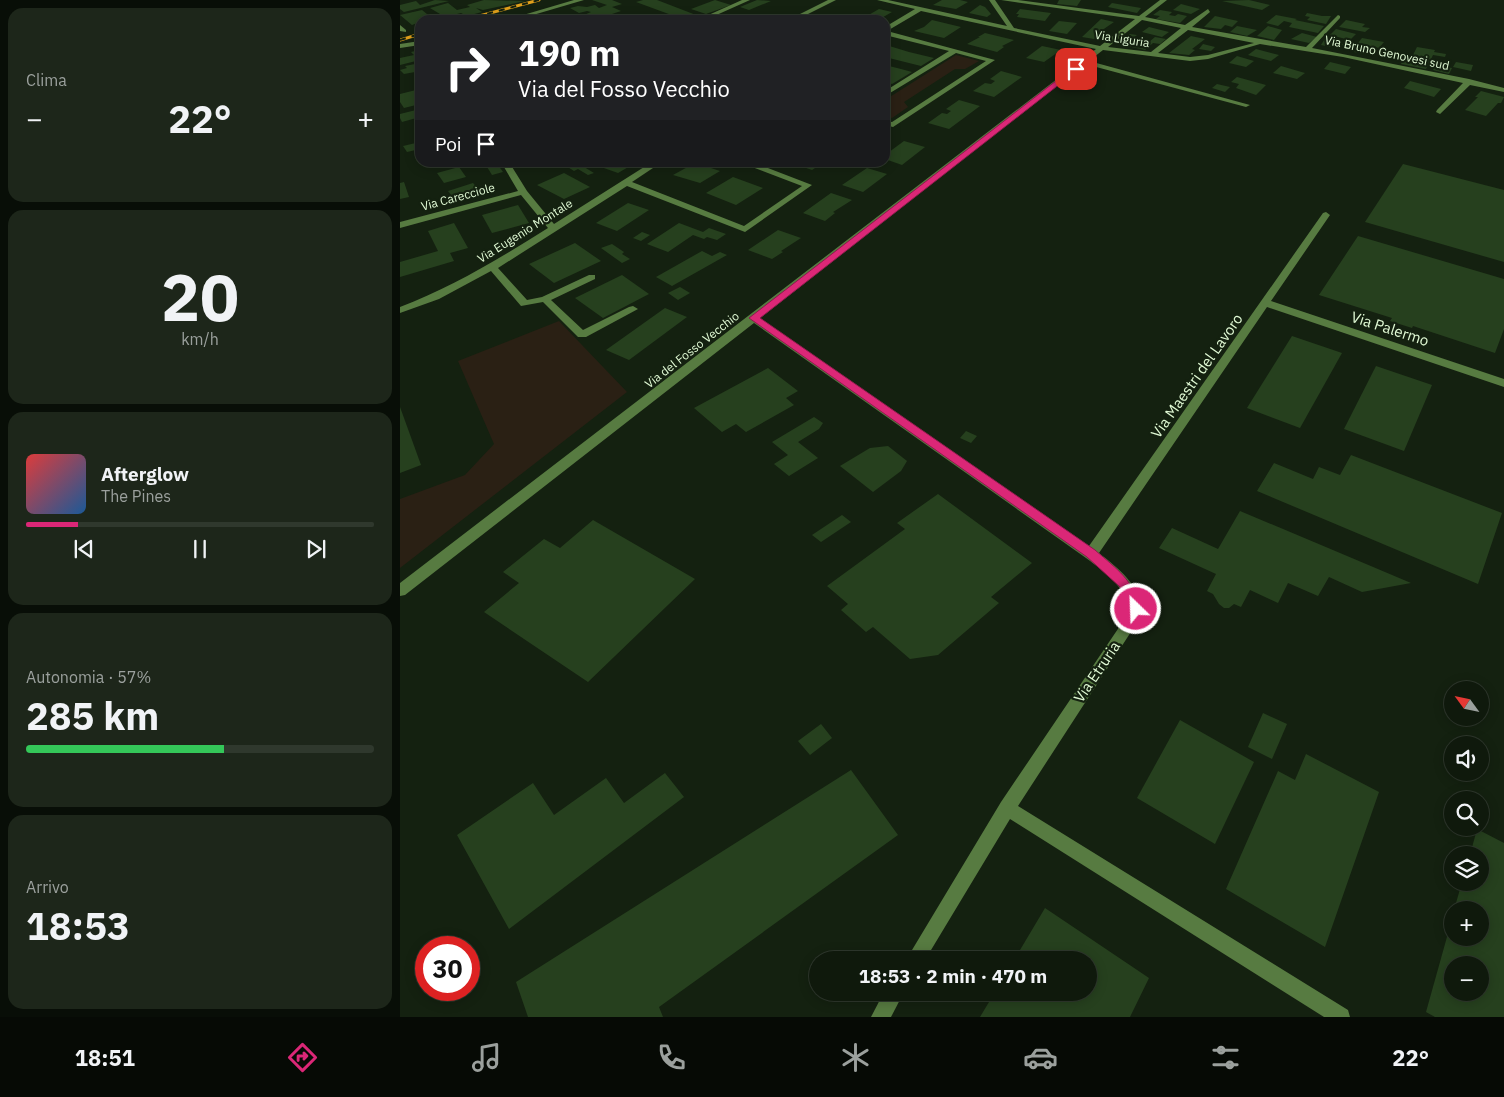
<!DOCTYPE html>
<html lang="it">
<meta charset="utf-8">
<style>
body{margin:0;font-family:"IBM Plex Sans",sans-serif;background:#1d261a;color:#f1f3f6;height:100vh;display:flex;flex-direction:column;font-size:19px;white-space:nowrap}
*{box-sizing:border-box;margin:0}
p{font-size:16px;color:#9ba09d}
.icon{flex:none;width:28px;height:28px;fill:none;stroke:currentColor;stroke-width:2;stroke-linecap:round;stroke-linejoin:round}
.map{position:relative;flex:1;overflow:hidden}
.side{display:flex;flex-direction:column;gap:8px;padding:8px;background:#080e07;width:400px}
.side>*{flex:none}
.banner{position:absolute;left:15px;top:15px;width:475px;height:152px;border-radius:15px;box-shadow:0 2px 12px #0003,0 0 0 1px #2f382d;background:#202124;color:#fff;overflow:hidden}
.needle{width:32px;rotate:303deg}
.fabs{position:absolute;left:1044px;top:681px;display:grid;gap:10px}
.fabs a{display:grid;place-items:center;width:45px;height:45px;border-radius:50%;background:#0f190c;box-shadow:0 2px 12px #0003,0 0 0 1px #2f382d;font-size:25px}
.speed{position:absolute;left:15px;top:936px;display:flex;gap:10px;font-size:25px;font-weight:700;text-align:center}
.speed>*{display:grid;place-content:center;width:65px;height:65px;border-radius:50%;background:#0f190c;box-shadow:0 2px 12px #0003,0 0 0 1px #2f382d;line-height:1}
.speed .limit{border:8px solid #d22;background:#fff;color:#111}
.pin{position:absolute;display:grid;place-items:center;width:42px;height:42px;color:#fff;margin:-21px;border-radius:10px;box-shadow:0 2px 8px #0006}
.me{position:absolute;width:55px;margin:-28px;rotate:336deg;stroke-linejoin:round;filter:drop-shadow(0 0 4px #0008)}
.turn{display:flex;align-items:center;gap:18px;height:105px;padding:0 20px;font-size:22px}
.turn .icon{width:65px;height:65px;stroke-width:2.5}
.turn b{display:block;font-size:35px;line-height:42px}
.then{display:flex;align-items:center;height:48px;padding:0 20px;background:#0003;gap:10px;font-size:19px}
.big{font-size:38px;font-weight:700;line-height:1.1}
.side .widget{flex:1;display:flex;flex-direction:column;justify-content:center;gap:8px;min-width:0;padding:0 18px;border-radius:15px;background:#1d261a}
.side .dial{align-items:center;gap:0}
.dial b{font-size:65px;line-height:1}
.song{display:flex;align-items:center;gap:15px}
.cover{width:60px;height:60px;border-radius:8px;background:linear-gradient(135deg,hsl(0 70% 55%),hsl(210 70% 35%))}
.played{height:5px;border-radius:2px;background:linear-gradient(90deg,#db2777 15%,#2f382d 15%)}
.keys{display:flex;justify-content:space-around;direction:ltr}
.heat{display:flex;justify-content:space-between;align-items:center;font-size:28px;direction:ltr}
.charge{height:8px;border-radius:4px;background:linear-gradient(90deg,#34c759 57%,#2f382d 0)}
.trip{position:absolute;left:409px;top:951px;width:288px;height:50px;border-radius:25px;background:#0f190c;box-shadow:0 2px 12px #0003,0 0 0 1px #2f382d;font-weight:700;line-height:50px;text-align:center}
.menu{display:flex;height:80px;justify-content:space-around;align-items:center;background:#060a05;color:#9ba09d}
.menu .icon{width:35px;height:35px}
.menu .on{color:#db2777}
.menu b{font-size:22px;color:#f1f3f6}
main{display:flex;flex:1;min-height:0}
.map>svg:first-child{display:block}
.green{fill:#2a2014}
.building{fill:#26401e;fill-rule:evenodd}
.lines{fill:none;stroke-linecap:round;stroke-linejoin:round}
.minor{fill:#577b41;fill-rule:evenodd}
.rail-casing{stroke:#e1a01b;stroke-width:3}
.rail{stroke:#142110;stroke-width:2;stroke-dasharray:6;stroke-linecap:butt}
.route{fill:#db2777;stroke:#8e194d}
.labels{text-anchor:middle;stroke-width:4.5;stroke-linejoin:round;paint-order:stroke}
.far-street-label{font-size:12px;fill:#e1fad5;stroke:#142110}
.street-label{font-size:15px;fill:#e1fad5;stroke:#142110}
</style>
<main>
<section class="side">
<div class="widget"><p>Clima</p>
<div class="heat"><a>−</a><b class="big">22°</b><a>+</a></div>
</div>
<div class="widget dial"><b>20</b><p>km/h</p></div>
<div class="widget">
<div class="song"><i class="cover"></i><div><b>Afterglow</b><p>The Pines</p></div></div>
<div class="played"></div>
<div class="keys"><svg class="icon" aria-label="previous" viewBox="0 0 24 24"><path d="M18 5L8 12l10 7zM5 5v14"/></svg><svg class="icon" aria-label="pause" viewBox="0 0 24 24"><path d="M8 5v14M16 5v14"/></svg><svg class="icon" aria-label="next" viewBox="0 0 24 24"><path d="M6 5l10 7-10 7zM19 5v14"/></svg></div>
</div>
<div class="widget"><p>Autonomia · 57%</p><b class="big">285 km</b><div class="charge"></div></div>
<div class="widget"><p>Arrivo</p><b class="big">18:53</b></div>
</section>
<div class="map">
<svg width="1104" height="1017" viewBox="0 0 1104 1017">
<rect width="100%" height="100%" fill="#142110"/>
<g class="green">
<polygon points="556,55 579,61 565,69 555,69 504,102 508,107 492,118 485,116 485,100"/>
<polygon points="159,321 227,392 0,568 0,499 65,475 94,444 58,361"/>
</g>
<g class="building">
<polygon points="35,0 49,1 4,12 0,9 0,5 16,1 20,5"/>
<polygon points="84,0 125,1 83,10 76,8 82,12 67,16 61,13 45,17 30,8 48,3 57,10 70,7 67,5"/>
<polygon points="192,0 212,0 222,4 212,7 221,11 194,20 184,15 191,12 187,11 179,13 170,8 178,6 187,7 195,5 199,8 207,5"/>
<polygon points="243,0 257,0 309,20 285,20 236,2"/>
<polygon points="315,0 331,5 306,14 291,9"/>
<polygon points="357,0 371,1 349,10 340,7"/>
<polygon points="542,0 560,0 568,2 556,9 533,5"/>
<polygon points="659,0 681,0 677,6 657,4"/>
<polygon points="849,0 870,5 862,10 822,1"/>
<polygon points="712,3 741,8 737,13 708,7"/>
<polygon points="781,4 800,9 791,14 773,10"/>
<polygon points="580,5 585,7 591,14 587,17 569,13"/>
<polygon points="479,9 492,12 478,20 460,20"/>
<polygon points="620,9 651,13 645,21 617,17 619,14 616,14"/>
<polygon points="22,10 33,19 20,20 20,22 12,25 0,15"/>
<polygon points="760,10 772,12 769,15 775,16 778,14 787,16 780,23 756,19 760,16 753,15"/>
<polygon points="907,13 922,16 931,16 926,24 907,20 910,17 905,16"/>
<polygon points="144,15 153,20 129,20 129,19"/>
<polygon points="876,15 897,19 895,20 924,26 918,33 889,27 892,23 884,21 878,26 866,23"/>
<polygon points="815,16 838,21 832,27 825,25 821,29 804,27"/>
<polygon points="701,19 714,22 695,35 699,35 694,39 682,37"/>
<polygon points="532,20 561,27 544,38 514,31 524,27"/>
<polygon points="946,20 965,24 962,27 970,28 965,32 939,27"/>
<polygon points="659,21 677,23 667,34 649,31"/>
<polygon points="837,26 857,30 847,36 830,32"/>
<polygon points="868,26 882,30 874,40 857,36"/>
<polygon points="749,27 769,32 762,37 742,32"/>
<polygon points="936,29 956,34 950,40 930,35"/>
<polygon points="585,33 614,40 602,46 604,47 597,52 567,44 580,37 578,37"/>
<polygon points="902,33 917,37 909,43 891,39"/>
<polygon points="730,34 737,35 733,38 749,42 755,37 766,39 760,44 753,43 745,50 718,44"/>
<polygon points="791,36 805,39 792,49 795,50 789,55 769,53"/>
<polygon points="926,37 938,39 936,42 943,44 941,49 921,45"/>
<polygon points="962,38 984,42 979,48 958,43"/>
<polygon points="803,44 815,47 811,51 799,49"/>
<polygon points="486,45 509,52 534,58 521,66 485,57"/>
<polygon points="642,46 661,50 644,62 626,58"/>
<polygon points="958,47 977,51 974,56 954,52"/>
<polygon points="1017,47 1035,50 1034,52 1046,54 1045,57 1033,55 1026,69 1001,64 1004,58 1011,59"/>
<polygon points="856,49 879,55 871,61 848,55"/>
<polygon points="19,50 20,60 0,65 0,58 14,55 11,52"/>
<polygon points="837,56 854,61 846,67 829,63"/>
<polygon points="930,62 951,67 945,74 924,69"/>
<polygon points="1056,62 1073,65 1071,71 1053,67"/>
<polygon points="15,64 17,66 20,65 20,75 18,75 15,72 4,74 0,70 7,68 5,66"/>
<polygon points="485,65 501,69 512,72 492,84 485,82"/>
<polygon points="1036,65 1052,68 1049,74 1033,70"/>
<polygon points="881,66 905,73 897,79 873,73"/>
<polygon points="601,71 622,77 594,97 573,91 585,83 591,84 595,81 590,79"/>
<polygon points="837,77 866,85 856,95 836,88 839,84 831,82"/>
<polygon points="1010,81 1041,89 1034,97 1004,88"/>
<polygon points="817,84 830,87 825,92 812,88"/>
<polygon points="20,89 20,104 4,108 0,102 0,94"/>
<polygon points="1081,91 1104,97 1101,103 1098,103 1086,116 1065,110 1078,97 1075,97"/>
<polygon points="559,100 580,106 549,129 528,123 542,113 547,114 551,111 546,109"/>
<polygon points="20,109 20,117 2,122 0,118 0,114"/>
<polygon points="504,141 525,147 502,165 485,159 485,155"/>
<polygon points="20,142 20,149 7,152 3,146"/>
<polygon points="84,162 96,162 103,172 92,175"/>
<polygon points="160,162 176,162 194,173 188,175 178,169 174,171"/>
<polygon points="208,162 237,162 218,173 201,167"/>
<polygon points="389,162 424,162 412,170"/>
<polygon points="293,164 306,168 308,167 320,171 300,183 273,175"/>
<polygon points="1003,164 1104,190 1104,262 965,222"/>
<polygon points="59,167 66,177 44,183 37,173"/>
<polygon points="467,168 487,174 463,192 442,185"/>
<polygon points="164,173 190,187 164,199 137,185"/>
<polygon points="333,177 363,188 336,205 306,193"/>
<polygon points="4,182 9,197 0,199 0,183"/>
<polygon points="73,183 81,192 55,200 48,191"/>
<polygon points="431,193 452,200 433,212 435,213 425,221 403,213"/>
<polygon points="228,203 249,210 217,231 196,223"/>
<polygon points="118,205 129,223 92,233 82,215"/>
<polygon points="54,223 68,248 50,253 54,261 0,277 0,262 38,251 28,231"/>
<polygon points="279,223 303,232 309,228 326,234 317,240 307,237 304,239 293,235 268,252 247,244"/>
<polygon points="378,230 401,238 381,251 383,252 372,259 348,250"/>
<polygon points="242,232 250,235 241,241 233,238"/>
<polygon points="958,236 1104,279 1104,329 1095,353 1013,326 1012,328 990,321 992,318 919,295"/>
<polygon points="175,243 201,261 154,283 129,264"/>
<polygon points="212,244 224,252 222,254 230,259 222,263 201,248"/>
<polygon points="302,251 312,256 320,252 327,255 272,286 256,277"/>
<polygon points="222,275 249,294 203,318 175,298"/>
<polygon points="280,287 290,293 278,300 268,293"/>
<polygon points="265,308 287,317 229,360 206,350"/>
<polygon points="892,336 942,353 900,428 847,408"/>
<polygon points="976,366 1032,385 1004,451 944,429"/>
<polygon points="368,368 398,391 386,398 394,405 346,432 336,424 322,432 294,408"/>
<polygon points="0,407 21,465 0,473"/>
<polygon points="414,417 423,423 419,429 398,442 418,458 389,476 374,464 388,455 372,442"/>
<polygon points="566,431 577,436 571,443 560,438"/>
<polygon points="488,446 507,461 501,471 473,492 440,466 470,448"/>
<polygon points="951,455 1102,513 1078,584 857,491 874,463 913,479 919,467 940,475"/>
<polygon points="538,494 632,563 591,597 599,603 538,655 510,659 473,627 466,632 441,610 448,604 427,586 505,529 497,523"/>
<polygon points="840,511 940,553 1011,583 962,592 929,577 918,596 888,583 878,603 850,590 841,607 834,604 829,608 824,608 819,604 813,594 807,591 816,574 759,548 772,528 818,549"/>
<polygon points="442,515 451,522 421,542 412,535"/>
<polygon points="193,520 295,579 188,682 84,612 119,583 103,572 144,539 160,548"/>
<polygon points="863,713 887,724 872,759 848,747"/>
<polygon points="780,720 854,762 815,844 737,798"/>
<polygon points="421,724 432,738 410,755 398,741"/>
<polygon points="906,754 979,792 925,947 826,889 878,771 895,780"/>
<polygon points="451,770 498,835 259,1007 263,1017 128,1017 116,982"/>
<polygon points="265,773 284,797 109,929 57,835 133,783 154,815 206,778 224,803"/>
<path d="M 1077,829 L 1104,843 L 1104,1017 L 1035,1017 L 1026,1012 L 1052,919 L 1052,938 L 1080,938 L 1080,910 L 1054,910 L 1062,882 L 1080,882 L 1080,855 L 1070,855 ZM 1052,965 L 1080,965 L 1080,992 L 1052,992 Z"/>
<polygon points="645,908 749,978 730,1017 580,1017 595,992 688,992 688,960 614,960"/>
</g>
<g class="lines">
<g class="minor">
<polygon points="174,0 184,0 116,20 106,20"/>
<polygon points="342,0 350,0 312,17 316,20 308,20 304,17"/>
<polygon points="428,0 436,0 396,20 388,20"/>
<path d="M 477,0 L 488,0 L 607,26 L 589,0 L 595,0 L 614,28 L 700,46 L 735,19 L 601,0 L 618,0 L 739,16 L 760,0 L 767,0 L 745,17 L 785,25 L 808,9 L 810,12 L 792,27 L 906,47 L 938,15 L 940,16 L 940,18 L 912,48 L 1069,79 L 1104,88 L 1104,92 L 1070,85 L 1040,114 L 1036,112 L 1037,110 L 1063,83 L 943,57 L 860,44 L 808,59 L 790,61 L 703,50 L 689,61 L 850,105 L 846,107 L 685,64 L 360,318 L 689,546 L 923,213 L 926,212 L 930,215 L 871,301 L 1104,379 L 1104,387 L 867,307 L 699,553 C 720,570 745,588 740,618 L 618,806 L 948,1010 L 950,1017 L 924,1017 L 610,819 L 525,960 L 506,960 L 601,802 L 726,617 C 731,589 706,573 686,558 L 354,323 L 5,595 L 0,596 L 0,583 L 696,49 L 521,11 L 487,31 L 595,60 L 493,127 L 485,125 L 485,121 L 492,122 L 586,61 L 556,53 L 485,96 L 485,91 L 549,51 L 485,35 L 485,27 L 515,9 ZM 742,20 L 781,28 L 751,52 L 708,47 ZM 788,30 L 854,43 L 808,55 L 790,57 L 758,53 Z"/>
<polygon points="0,25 6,30 6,32 0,31"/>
<polygon points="20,41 20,45 0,48 0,44"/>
<path d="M 101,162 L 109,162 L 127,191 L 154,224 L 252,162 L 262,162 L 232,182 L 344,226 L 402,186 L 339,162 L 352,162 L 412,185 L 345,232 L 227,186 L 98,268 L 127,300 L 142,297 L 189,275 L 195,275 L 195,279 L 151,300 L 183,330 L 229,307 L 233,306 L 238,309 L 186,337 L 178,337 L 143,302 L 121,306 L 91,271 L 39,299 L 0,313 L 0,307 C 53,287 100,258 148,228 L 121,195 L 0,228 L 0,222 L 118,191 Z"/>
<polygon points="484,992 504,992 491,1017 471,1017"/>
</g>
<g class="rail-casing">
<g id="rail">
<polyline points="64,20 139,0"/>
<polyline points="0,40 20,34"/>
</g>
</g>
<use href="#rail" class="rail"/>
</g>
<path class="route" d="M 674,67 L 679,69 L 360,318 L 695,550 C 719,571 731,578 742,609 L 741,613 L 736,614 L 732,613 L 724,593 L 719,586 L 687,557 L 349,318 Z"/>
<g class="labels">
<g class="far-street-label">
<text transform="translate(722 39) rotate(9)" y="4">Via Liguria</text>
<text transform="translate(987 53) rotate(12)" y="4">Via Bruno Genovesi sud</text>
<text transform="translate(58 197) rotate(-15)" y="4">Via Carecciole</text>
<text transform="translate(125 231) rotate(-32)" y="4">Via Eugenio Montale</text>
<text transform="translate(292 350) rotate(-38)" y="4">Via del Fosso Vecchio</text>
</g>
<g class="street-label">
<text transform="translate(990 329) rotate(18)" y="5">Via Palermo</text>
<text transform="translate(797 376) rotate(-55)" y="5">Via Maestri del Lavoro</text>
<text transform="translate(697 672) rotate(-56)" y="5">Via Etruria</text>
</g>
</g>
</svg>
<div class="fabs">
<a><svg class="needle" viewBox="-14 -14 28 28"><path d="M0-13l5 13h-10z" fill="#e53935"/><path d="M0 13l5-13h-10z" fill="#9ba09d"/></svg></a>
<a><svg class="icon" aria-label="sound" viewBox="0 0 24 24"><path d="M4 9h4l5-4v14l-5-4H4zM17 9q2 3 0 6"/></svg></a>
<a><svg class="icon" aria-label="search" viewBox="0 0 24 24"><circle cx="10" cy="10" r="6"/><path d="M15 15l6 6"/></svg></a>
<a><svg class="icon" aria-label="layers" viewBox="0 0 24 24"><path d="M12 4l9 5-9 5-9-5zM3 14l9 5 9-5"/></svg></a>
<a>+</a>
<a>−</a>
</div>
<div class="speed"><div class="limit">30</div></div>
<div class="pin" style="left:676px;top:69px;background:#d93025"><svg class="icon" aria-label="arrive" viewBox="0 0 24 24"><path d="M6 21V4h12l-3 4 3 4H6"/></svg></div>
<svg class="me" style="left:736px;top:609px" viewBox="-20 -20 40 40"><circle r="17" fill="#db2777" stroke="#fff" stroke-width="3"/><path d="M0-11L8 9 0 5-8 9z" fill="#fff"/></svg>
<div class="trip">18:53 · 2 min · 470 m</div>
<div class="banner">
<div class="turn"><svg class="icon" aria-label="right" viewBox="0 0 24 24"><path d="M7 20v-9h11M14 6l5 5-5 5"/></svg><div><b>190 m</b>Via del Fosso Vecchio</div></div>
<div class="then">Poi<svg class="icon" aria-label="arrive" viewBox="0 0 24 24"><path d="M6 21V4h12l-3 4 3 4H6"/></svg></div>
</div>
</div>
</main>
<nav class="menu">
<b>18:51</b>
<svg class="icon on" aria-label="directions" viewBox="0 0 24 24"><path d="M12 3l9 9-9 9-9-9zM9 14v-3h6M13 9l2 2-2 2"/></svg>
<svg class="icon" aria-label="music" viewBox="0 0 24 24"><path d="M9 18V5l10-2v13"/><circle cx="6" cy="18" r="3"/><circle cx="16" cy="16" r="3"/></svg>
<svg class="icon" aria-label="phone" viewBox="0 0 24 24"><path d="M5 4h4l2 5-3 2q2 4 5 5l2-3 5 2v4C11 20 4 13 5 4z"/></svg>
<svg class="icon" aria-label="climate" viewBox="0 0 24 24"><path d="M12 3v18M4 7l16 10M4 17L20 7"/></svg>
<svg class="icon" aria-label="car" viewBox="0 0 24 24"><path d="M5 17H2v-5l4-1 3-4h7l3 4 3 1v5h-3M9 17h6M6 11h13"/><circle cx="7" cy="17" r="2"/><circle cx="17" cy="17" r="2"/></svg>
<svg class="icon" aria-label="filters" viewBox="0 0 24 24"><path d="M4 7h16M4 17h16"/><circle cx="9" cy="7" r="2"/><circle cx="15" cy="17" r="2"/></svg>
<b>22°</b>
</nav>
